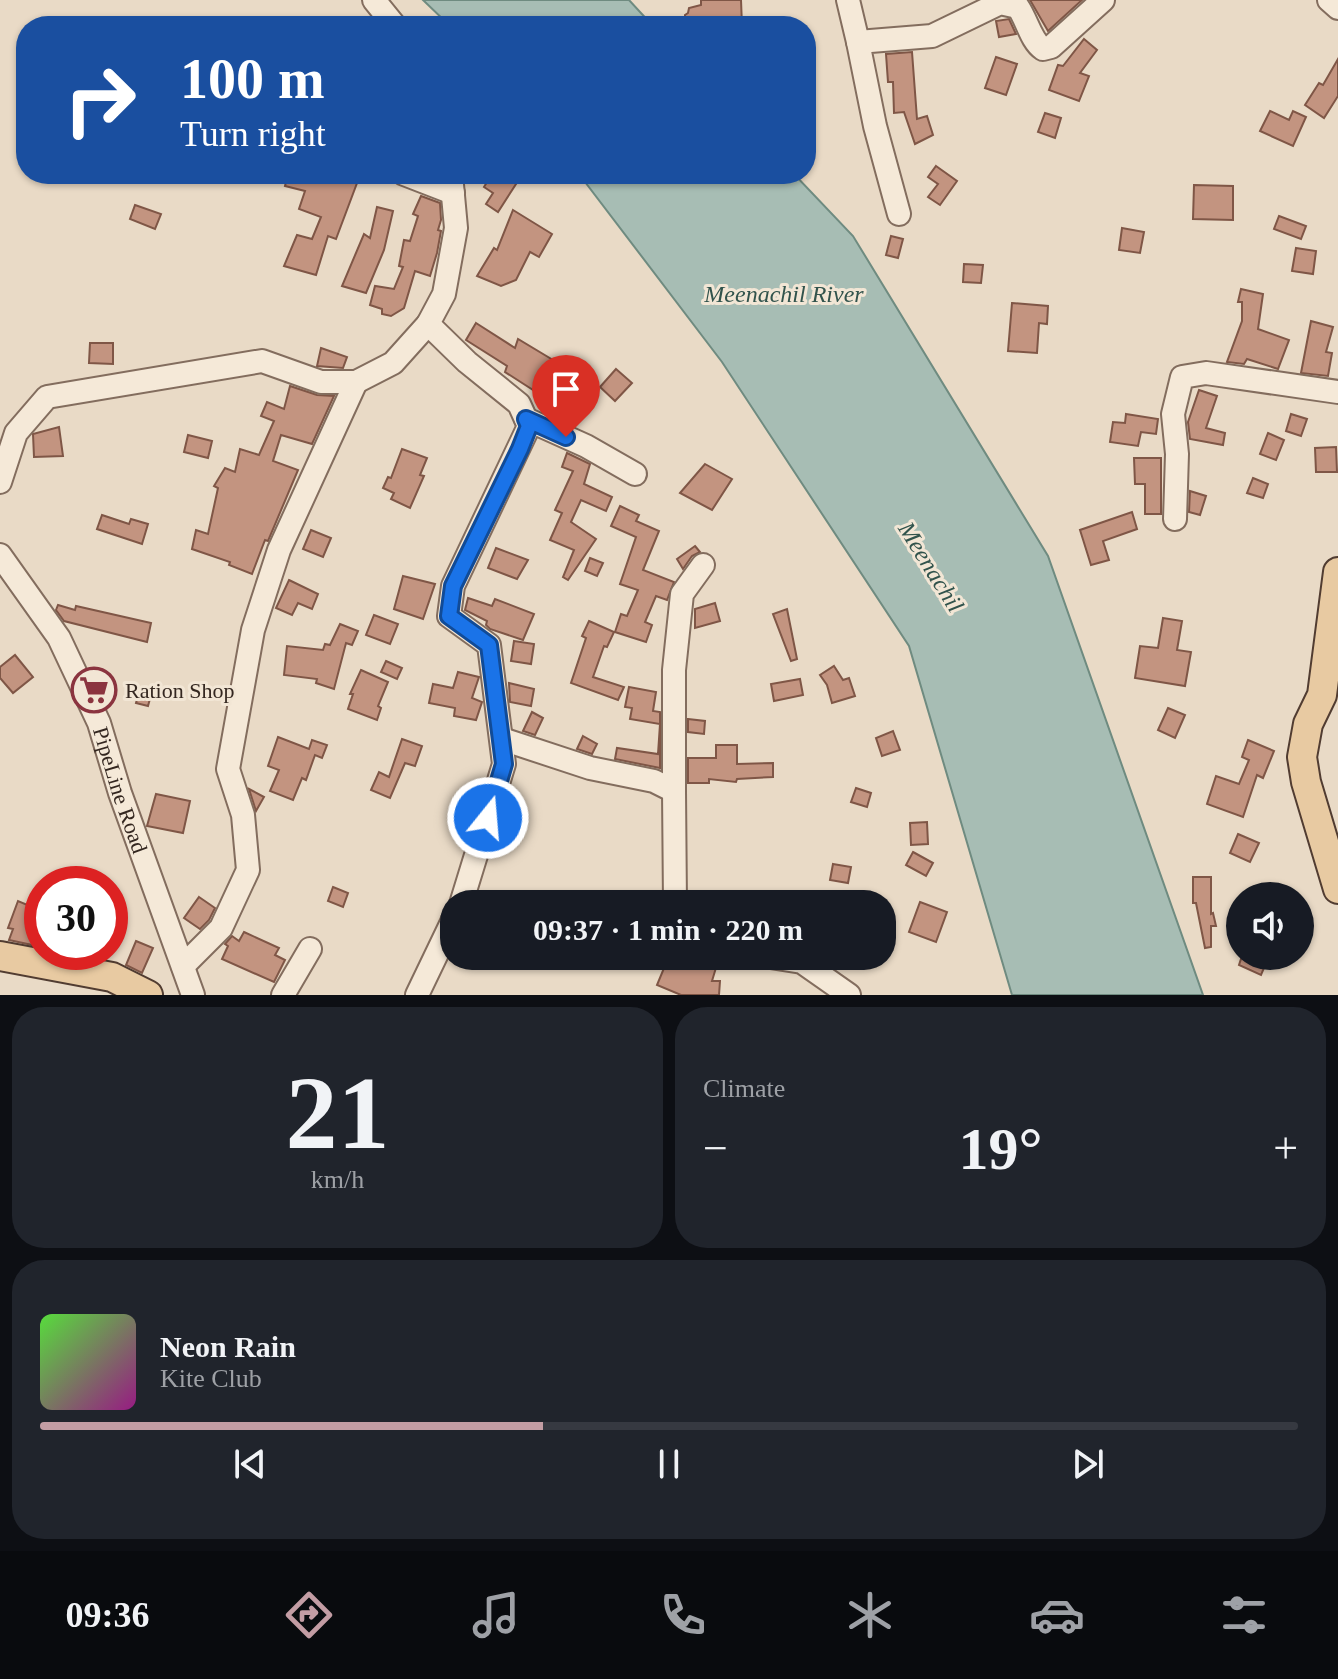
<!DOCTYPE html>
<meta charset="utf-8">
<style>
body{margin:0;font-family:Georgia,serif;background:#20242c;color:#f1f3f6;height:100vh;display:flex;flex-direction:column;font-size:30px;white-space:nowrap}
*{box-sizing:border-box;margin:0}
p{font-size:26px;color:#9ea1a6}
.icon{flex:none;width:44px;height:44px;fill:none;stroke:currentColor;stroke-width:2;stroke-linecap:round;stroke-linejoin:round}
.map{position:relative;height:995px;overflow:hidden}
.drawer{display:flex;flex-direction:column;gap:12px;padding:12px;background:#0d0f14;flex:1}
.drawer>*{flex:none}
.hud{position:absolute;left:16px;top:16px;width:800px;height:168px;border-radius:32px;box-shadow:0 2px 6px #0004;background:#1a4fa0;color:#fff;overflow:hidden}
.tools{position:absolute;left:1226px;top:882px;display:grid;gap:16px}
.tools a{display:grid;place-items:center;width:88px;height:88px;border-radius:50%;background:#171b24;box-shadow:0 2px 6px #0004;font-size:40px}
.speed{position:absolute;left:24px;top:866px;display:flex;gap:16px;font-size:40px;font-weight:700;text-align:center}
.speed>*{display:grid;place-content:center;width:104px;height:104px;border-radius:50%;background:#171b24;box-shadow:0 2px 6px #0004;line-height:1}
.speed .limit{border:12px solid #d22;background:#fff;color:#111}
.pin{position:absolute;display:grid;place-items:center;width:68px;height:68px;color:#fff;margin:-82px -34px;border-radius:50% 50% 50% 0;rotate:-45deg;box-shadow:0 0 8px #0007}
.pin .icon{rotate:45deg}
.me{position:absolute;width:88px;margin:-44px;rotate:17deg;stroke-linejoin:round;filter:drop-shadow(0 0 6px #0008)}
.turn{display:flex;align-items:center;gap:28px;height:168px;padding:0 32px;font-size:36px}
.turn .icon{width:104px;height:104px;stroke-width:2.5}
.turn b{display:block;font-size:56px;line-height:68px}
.big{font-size:60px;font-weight:700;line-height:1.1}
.drawer .widget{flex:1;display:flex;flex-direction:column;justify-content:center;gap:12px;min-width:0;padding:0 28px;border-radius:32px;background:#20242c}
.drawer .dial{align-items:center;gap:0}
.dial b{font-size:104px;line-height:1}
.song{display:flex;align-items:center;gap:24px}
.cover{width:96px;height:96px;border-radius:12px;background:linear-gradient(135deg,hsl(110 70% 55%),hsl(310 70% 35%))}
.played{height:8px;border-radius:4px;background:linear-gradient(90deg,#c39da4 40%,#363941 40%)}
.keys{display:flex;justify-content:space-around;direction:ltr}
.heat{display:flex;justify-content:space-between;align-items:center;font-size:44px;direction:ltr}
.drawer .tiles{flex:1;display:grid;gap:12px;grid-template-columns:1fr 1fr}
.widget:last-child{grid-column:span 2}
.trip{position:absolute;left:440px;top:890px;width:456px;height:80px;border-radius:32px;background:#171b24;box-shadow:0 2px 6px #0004;font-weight:700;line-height:80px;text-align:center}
.tab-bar{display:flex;height:128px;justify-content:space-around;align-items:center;background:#090b0e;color:#9ea1a6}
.tab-bar .icon{width:56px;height:56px}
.tab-bar .current{color:#c39da4}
.tab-bar b{font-size:36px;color:#f1f3f6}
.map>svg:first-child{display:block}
.water{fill:#a7bdb4;stroke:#6f8b80;stroke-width:2}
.building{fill:#c39480;stroke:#7f5646;stroke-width:2}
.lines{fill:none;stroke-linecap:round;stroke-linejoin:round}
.minor-casing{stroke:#836d5e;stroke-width:26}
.major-casing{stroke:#513c31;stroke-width:32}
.minor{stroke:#f5e9d8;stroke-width:22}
.major{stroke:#e8caa2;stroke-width:28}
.route-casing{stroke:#114b97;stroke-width:20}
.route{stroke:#1a73e8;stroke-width:14}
.labels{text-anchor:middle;stroke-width:6;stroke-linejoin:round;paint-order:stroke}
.poi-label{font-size:22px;fill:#342720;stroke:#f2e6d5;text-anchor:start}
.street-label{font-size:22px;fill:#342720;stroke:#f2e6d5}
.water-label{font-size:24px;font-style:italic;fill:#31534c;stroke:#f2e6d5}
</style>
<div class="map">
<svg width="1338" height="995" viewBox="0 0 1338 995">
<rect width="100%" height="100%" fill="#e9dac6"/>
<g class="water">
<polygon points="423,0 629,0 653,26 450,26"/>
<polygon points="579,174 794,174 853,236 1048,556 1203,995 1012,995 909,646 722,362"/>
</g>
<g class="building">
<polygon points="701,0 741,0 742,26 685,26 685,15 688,13 689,8 701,5"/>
<polygon points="1030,0 1082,0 1048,31"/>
<polygon points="1009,19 1016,34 999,37 996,21"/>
<polygon points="1084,39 1097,50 1080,73 1089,76 1079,101 1049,90 1058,65 1063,66"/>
<polygon points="912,52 917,119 927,116 933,135 915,144 904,112 894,113 893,82 888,82 886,54"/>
<polygon points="996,57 1017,64 1006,95 985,88"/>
<polygon points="1338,59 1338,96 1324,118 1305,105 1319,83 1323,85"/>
<polygon points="1270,111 1289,120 1293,111 1306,117 1293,146 1260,131"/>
<polygon points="1045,113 1061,118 1055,138 1038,132"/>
<polygon points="936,166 957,181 940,205 928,197 938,184 928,177"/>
<polygon points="288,174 334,174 357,183 336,239 328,236 316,275 284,266 297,235 312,239 321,217 299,209 305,191 285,186"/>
<polygon points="492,174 499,174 516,184 498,212 486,204 493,193 484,187"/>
<polygon points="1194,185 1233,186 1233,220 1193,219"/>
<polygon points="421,196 440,203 441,220 438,230 441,231 437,253 430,276 415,271 404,308 391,316 382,314 382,309 370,305 375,286 394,289 403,267 399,266 404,240 410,241 418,216 413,214"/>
<polygon points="135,205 161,214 155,229 130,219"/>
<polygon points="377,207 393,211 384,250 366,293 342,286 364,234 370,238"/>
<polygon points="513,210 552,234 539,257 530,252 516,280 501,286 477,276 494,248 497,250"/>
<polygon points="1279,216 1306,226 1301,239 1274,229"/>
<polygon points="1122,228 1144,232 1140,253 1119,250"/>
<polygon points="891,236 903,239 898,258 886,255"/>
<polygon points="1296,248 1316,251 1313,274 1292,271"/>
<polygon points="964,264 983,265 981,283 963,282"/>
<polygon points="1241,289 1263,294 1258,329 1289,340 1278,369 1247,359 1244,364 1227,362 1242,321 1242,302 1238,302"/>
<polygon points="1012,303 1048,306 1047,324 1039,323 1037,353 1008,351"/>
<polygon points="1311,321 1333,327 1326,352 1332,353 1328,376 1301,373"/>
<polygon points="476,323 515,348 518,339 558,363 554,369 587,394 576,419 547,405 550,401 505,372 507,366 466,340"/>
<polygon points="90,343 113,343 113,364 89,363"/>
<polygon points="321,348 347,357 343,368 317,366"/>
<polygon points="616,369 632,383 615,401 600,387"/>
<polygon points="290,386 317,395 334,396 312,444 281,435 273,461 298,470 268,541 265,540 252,574 229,565 230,562 192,549 196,530 208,534 218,488 214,486 225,468 235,472 240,449 259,455 274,421 261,416 267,402 284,409"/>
<polygon points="1199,390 1217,396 1206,428 1225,433 1223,445 1190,439 1188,422"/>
<polygon points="1126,414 1158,419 1156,434 1141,432 1138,446 1110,442 1113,422 1125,423"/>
<polygon points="1291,414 1307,419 1301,436 1286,431"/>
<polygon points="59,427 63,456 34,457 33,434"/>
<polygon points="1268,433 1284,440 1276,460 1260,454"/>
<polygon points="188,435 212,441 208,458 184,452"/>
<polygon points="1336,447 1337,472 1316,472 1315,448"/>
<polygon points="402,449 427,458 420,475 424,476 410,508 391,499 394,493 383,488 388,477 391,478"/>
<polygon points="567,453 590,464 584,484 612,497 606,511 581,500 571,522 596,539 568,580 563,577 574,550 550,540 562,513 555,510 573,471 562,467"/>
<polygon points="1134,458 1161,458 1161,514 1145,514 1145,484 1135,484"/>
<polygon points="705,464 732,479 712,510 680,493"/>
<polygon points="1253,478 1268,484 1263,498 1247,493"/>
<polygon points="1190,491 1206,496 1200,515 1189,512"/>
<polygon points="620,506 639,515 636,521 659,531 643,570 674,582 667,600 656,596 645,622 652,625 646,642 615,632 621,614 627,616 638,590 620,584 636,537 611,526"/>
<polygon points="1132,512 1137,529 1103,541 1109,560 1091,565 1080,530"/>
<polygon points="102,515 129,524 131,519 148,524 142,544 97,529"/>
<polygon points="311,530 331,538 323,557 303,549"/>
<polygon points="695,546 700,552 692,556 683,569 677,559"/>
<polygon points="496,548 528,560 517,579 488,568"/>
<polygon points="590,558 603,563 597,576 585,571"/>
<polygon points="403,576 435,584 423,619 394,609"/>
<polygon points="289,580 318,594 312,609 298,603 292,615 276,608"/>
<polygon points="468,598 492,606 495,599 534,614 523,640 490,629 486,625 487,621 465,610"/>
<polygon points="715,603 720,621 695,628 695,609"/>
<polygon points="58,605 75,610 76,606 151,623 147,642 64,621 56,610"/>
<polygon points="787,609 797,659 791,661 773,614"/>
<polygon points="374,615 398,624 390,644 366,635"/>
<polygon points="1163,618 1182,621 1177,650 1191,652 1185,686 1135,678 1140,646 1158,648"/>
<polygon points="589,621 614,632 607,647 604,646 593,677 624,687 618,700 571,683 586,638 582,636"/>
<polygon points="340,624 358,631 352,645 346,643 334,689 316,683 317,679 284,675 287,646 323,650 325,644 330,645"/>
<polygon points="514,641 534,644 531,664 511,661"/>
<polygon points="15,655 33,677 13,693 0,678 0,667"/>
<polygon points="386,661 402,668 397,679 381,672"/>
<polygon points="834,666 843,680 849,678 855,696 832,703 827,685 820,675"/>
<polygon points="361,670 388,682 378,706 381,708 377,720 348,709 353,694 350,694"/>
<polygon points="458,672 479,677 472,698 482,702 476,720 454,716 455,708 429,703 433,684 453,688"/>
<polygon points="800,679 803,695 774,701 771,684"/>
<polygon points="509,683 534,689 531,706 510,702"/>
<polygon points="629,687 656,692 653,711 660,712 660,768 615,759 617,748 658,754 660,724 630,719 632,708 625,707"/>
<polygon points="139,692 151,695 148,706 136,703"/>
<polygon points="1168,708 1185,715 1175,738 1158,730"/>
<polygon points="532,712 543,718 535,735 523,731"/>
<polygon points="688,719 705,721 704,734 688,732"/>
<polygon points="893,731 900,750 882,756 876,738"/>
<polygon points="583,736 597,744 592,754 577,749"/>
<polygon points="278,737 309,749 312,740 327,745 322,758 315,755 306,780 302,778 293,800 270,791 279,770 268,766"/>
<polygon points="402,739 422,746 415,766 405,763 390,798 371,790 379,772 389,777"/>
<polygon points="1248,740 1274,751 1263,778 1257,775 1243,817 1207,804 1216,776 1239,784 1249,760 1242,757"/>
<polygon points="716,745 737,745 737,764 773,763 773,777 737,779 736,782 709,779 709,783 688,783 688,758 716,758"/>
<polygon points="856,788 871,793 867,807 851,802"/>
<polygon points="249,789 264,797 256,811"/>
<polygon points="156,794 190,801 183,833 147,826"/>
<polygon points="927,822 928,844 911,845 910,823"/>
<polygon points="1238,834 1259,843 1250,862 1230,853"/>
<polygon points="913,852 933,863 926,876 906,865"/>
<polygon points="833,864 851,867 848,883 830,880"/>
<polygon points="1193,877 1211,877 1211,914 1213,913 1216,926 1211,926 1211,947 1205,948 1196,903 1193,903"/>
<polygon points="41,885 42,943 39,942 37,946 9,940 13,929 8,928 18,901 32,907"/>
<polygon points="333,887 348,893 343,907 328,901"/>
<polygon points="199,897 215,908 209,920 200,929 184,918"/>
<polygon points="920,902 947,912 936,942 909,932"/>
<polygon points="244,932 279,948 275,955 285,960 274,982 222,959 228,946 225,944 232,936 239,941"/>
<polygon points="136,941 153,948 142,973 126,965"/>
<polygon points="669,956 703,956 718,961 712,981 720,981 719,995 681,995 657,985"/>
<polygon points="1242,956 1269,956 1261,975 1239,965"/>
</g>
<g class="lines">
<g class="minor-casing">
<g id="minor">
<polyline points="374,0 395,26"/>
<polyline points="848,0 858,42"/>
<polyline points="1329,0 1338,8"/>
<polyline points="404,174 453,193"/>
<polyline points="451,174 456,228 444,294 428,324 467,362 519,404 529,426 453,586 449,616 489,645 504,764 461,904"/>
<path d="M 899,214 L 875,126 L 858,42 L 932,36 L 1000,3 L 1018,7 C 1027,20 1031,41 1043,49 L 1051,47 L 1103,0"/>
<polyline points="526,419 586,446 635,474"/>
<polyline points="0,482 16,433 47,397 262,361 321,382 356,382 393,363 428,324"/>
<polyline points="1175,519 1177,454 1173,414 1182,377 1206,373 1338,392"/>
<path id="s1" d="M 0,555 L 59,638 L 99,723 L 120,793 L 193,995"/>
<polyline points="502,739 590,768 654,781 674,791 675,904"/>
<polyline points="674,791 674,670 682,594 703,565"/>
<polyline points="764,956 802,962 849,995"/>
<polyline points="183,966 221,928 248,870 243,815 228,769 253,630 279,550 356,382"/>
<polyline points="283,995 310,949"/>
<polyline points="417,995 454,918"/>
</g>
</g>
<g class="major-casing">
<g id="major">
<polyline points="1338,572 1322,695 1308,724 1302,757 1306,782 1338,889"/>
<polyline points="0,956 112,977 148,995"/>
</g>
</g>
<use href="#minor" class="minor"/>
<use href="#major" class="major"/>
</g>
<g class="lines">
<g class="route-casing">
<polyline id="route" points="488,818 504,764 489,645 449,616 453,586 520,449 529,426 526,419 566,437"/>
</g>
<use href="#route" class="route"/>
</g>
<defs>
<g id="supermarket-ring" transform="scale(2.3)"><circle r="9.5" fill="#f2e6d5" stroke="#8b343f" stroke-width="1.5"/><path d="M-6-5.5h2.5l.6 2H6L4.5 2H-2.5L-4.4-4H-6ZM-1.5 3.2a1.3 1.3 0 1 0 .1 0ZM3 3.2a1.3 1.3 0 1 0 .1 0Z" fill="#8b343f"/></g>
</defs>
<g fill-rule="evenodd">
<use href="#supermarket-ring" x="94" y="690"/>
</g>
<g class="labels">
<g class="poi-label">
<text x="125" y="698">Ration Shop</text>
</g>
<g class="street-label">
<text dy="8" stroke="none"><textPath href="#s1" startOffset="266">PipeLine Road</textPath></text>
</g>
<g class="water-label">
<text x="784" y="302">Meenachil River</text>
<text transform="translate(931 567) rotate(58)" y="8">Meenachil</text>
</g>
</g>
</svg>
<div class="tools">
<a><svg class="icon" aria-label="sound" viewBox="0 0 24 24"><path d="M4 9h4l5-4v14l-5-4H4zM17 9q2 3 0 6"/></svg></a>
</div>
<div class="speed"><div class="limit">30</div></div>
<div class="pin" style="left:566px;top:437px;background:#d93025"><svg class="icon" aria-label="arrive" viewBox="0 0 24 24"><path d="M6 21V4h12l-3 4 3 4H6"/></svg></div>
<svg class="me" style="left:488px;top:818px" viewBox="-20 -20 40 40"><circle r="17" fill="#1a73e8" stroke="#fff" stroke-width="3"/><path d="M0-11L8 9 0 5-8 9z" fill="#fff"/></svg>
<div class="trip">09:37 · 1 min · 220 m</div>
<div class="hud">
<div class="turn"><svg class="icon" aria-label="right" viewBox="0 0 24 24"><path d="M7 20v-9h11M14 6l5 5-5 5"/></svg><div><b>100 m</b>Turn right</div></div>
</div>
</div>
<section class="drawer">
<div class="tiles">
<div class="widget dial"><b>21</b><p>km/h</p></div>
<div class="widget"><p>Climate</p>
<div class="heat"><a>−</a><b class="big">19°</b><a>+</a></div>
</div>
<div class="widget">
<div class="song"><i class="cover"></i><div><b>Neon Rain</b><p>Kite Club</p></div></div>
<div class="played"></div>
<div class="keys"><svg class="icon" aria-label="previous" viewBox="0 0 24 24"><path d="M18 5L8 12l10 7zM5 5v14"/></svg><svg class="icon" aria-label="pause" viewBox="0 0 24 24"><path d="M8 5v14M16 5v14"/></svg><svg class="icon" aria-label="next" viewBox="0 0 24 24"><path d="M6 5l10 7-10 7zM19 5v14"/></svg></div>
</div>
</div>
</section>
<nav class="tab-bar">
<b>09:36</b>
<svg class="icon current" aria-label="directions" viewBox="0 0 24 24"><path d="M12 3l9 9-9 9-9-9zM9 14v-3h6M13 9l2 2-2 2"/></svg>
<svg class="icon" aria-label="music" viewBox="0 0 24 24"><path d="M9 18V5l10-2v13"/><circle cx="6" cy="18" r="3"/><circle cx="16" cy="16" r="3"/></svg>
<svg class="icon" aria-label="phone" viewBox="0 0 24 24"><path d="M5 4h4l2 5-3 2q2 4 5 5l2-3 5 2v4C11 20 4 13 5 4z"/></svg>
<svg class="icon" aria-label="climate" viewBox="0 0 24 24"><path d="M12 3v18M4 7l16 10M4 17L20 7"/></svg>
<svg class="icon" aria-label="car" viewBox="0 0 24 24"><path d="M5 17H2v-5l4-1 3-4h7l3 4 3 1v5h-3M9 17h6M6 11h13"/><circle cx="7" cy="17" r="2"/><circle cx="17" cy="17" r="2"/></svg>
<svg class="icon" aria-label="filters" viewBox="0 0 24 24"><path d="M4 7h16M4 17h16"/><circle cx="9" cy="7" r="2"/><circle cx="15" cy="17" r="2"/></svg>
</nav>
